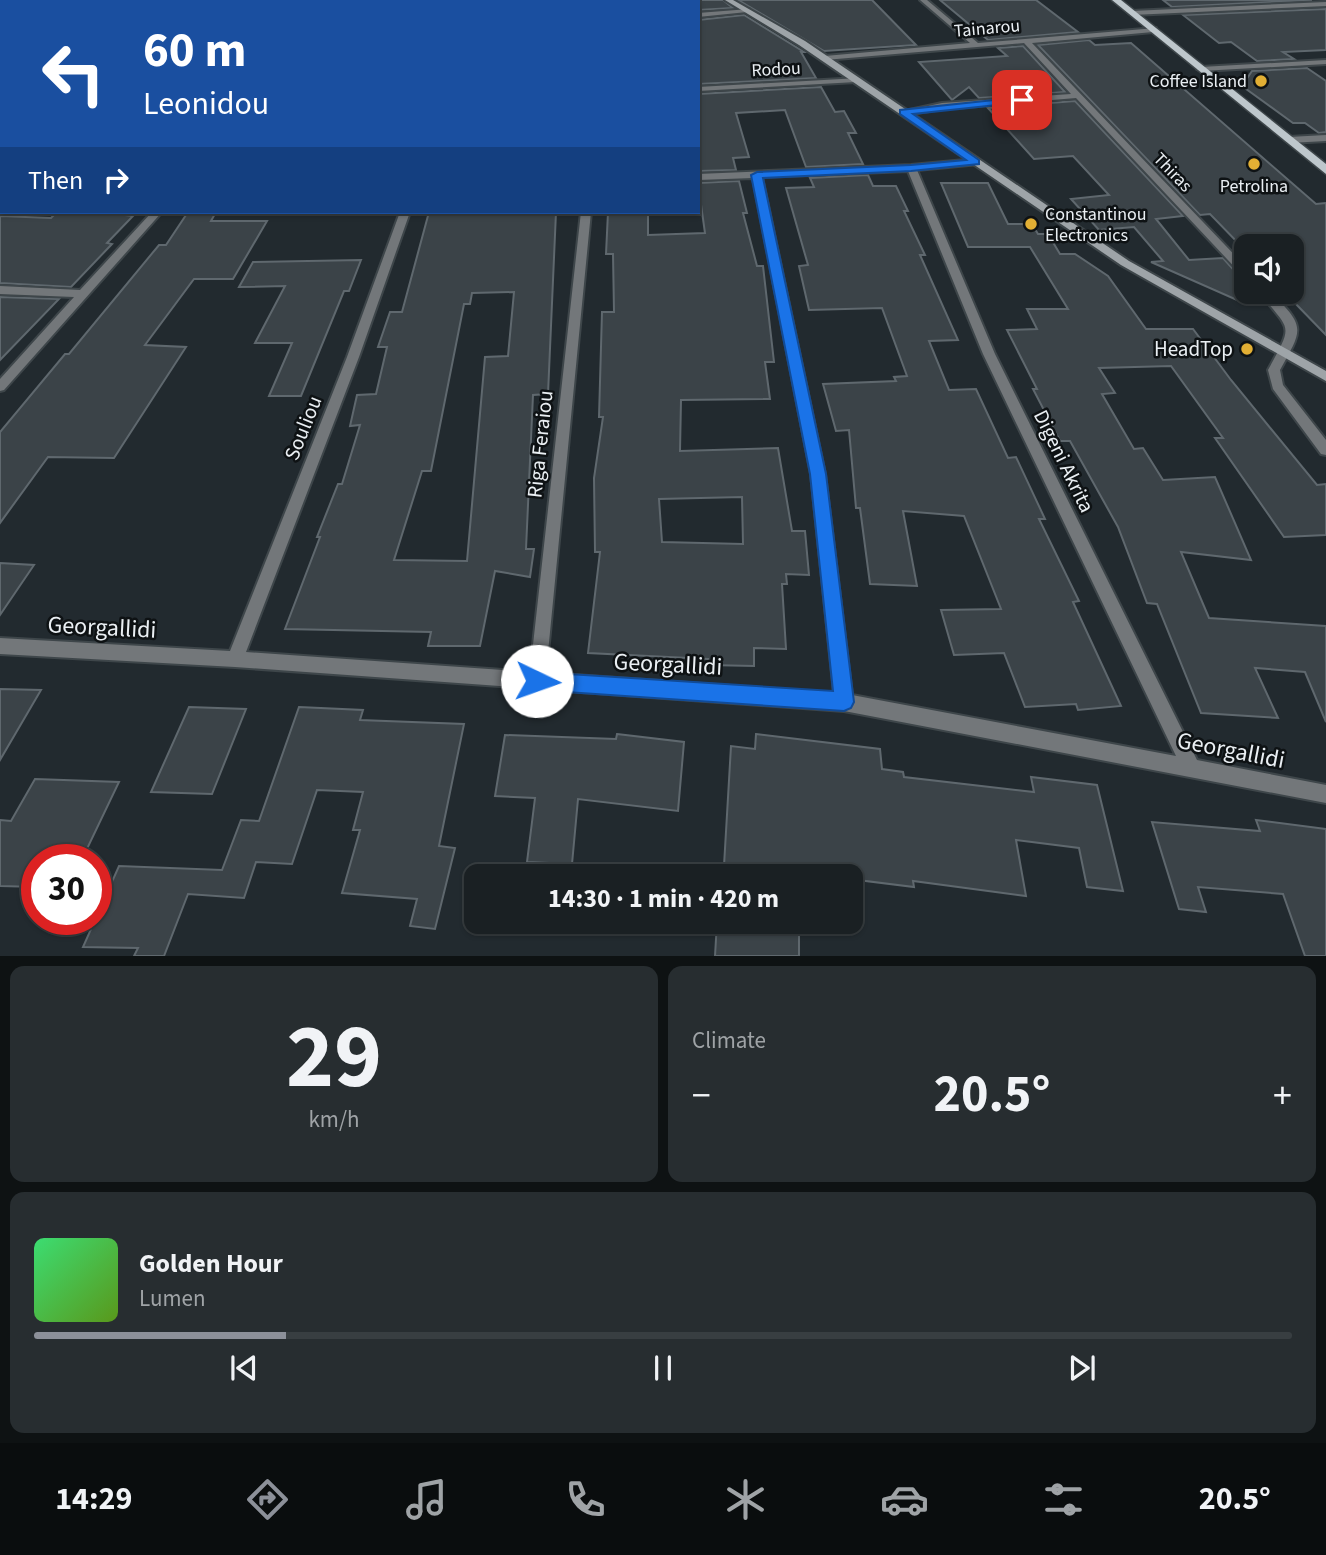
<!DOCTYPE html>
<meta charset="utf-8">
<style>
body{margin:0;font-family:"Source Sans 3",sans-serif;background:#272d30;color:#f1f3f6;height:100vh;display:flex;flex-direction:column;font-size:26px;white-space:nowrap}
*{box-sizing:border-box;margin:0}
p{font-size:23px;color:#9fa3a6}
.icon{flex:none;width:38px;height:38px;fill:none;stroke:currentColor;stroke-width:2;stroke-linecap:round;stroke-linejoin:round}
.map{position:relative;height:956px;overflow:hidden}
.panel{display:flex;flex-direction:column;gap:10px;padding:10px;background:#0e1213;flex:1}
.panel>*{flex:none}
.top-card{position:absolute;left:0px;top:0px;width:700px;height:214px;box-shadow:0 2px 5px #0004,0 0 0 2px #383e41;background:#1a4fa0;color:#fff;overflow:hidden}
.tools{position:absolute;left:1234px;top:234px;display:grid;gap:14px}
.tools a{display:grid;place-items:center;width:70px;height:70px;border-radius:14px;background:#1a2023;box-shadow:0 2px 5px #0004,0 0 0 2px #383e41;font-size:35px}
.speed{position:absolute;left:21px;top:844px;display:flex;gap:14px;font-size:35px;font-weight:700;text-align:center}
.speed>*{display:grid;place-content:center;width:91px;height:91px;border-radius:50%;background:#1a2023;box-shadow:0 2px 5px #0004,0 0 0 2px #383e41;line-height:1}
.speed .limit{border:10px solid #d22;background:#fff;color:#111}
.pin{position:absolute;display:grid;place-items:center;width:60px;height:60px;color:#fff;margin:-30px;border-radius:14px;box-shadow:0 4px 10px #0006}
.me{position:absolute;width:77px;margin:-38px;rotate:93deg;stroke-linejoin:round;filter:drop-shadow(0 0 5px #0008)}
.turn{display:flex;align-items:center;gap:24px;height:147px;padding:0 28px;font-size:32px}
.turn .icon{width:91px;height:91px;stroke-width:2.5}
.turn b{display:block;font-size:49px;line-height:60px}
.then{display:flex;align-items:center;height:66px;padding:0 28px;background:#0003;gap:14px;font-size:26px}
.big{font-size:52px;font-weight:700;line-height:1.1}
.panel .widget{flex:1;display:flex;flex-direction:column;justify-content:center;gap:10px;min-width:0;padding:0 24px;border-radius:14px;background:#272d30}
.panel .dial{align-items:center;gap:0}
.dial b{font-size:91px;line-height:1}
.song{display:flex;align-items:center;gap:21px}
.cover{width:84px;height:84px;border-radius:10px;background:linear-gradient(135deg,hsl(140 70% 55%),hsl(90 70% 35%))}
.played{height:7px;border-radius:4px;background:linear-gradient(90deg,#8c9099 20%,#383e41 20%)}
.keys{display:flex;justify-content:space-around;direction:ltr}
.heat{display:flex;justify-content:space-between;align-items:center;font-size:38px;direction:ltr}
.panel .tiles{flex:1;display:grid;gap:10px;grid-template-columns:1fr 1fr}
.widget:last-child{grid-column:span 2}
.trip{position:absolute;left:464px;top:864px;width:399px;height:70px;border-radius:14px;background:#1a2023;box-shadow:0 2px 5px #0004,0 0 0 2px #383e41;font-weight:700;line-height:70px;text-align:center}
.dock{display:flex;height:112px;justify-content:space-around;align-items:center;background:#0a0d0e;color:#9fa3a6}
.dock .icon{width:49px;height:49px}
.dock .selected{color:#8c9099}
.dock b{font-size:32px;color:#f1f3f6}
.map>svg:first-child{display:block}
.building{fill:#3b4348;stroke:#5f686e;stroke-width:2;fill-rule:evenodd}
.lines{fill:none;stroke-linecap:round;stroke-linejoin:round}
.street-casing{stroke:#3e464a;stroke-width:4}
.secondary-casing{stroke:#3e464a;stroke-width:4}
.primary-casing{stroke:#3e464a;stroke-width:3}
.street{fill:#73777a;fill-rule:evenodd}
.secondary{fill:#9ea4a8;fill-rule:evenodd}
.primary{fill:#bec7cc;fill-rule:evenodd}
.route{fill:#1a73e8;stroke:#114b97;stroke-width:2}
.poi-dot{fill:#e2af34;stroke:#0e1214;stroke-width:2.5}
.labels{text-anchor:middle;stroke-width:5;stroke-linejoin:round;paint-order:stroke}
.far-street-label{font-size:18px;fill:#eaeff3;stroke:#0e1214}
.far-poi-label{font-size:18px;fill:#eaeff3;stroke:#0e1214;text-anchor:end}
.poi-label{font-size:21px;fill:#eaeff3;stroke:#0e1214;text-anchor:end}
.street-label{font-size:21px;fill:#eaeff3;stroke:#0e1214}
.near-street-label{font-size:24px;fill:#eaeff3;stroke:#0e1214}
</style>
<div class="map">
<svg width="1326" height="957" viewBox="0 0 1326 957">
<rect width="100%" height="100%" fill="#222a2f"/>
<g class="building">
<polygon points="686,0 723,0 733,8 698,10 698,2"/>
<polygon points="738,0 872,0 916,45 824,51"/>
<polygon points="940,0 1036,0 1078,32 988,40"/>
<polygon points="1163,0 1312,0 1172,7"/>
<polygon points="1326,9 1326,50 1283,52 1294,59 1257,61 1231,42 1219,43 1183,15"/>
<polygon points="744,15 804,52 801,52 816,78 698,84 698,20"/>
<polygon points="1089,40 1095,45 1131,43 1316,204 1326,203 1326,335 1292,300 1292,247 1242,247 1210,214 1200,215 1038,45"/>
<polygon points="1023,46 1065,92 979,98 969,87 952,100 919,62 1007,56 998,48"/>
<polygon points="1307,68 1326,81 1326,132 1319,133 1305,123 1293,123 1242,86 1252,71"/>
<polygon points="821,87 835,112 844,111 856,133 848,133 863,164 806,167 785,110 736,113 749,157 733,158 736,170 698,171 698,94"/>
<polygon points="1075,101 1183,216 1156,219 1189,260 1223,258 1240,277 1246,278 1246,304 1151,262 1163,261 1134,227 1099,230 1071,199 1109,195 1073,156 1034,159 988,108"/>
<polygon points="868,175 873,186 896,186 908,211 904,211 925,255 920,255 958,340 929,341 949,390 976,389 1008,458 1016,457 1045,519 1039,519 1079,601 1073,602 1121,706 1078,710 1076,704 1025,707 1004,653 954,655 941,610 1001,609 964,516 903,511 917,586 870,584 860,508 856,508 849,430 836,431 823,384 896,381 894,377 907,376 882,308 809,310 799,266 808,265 786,188 814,187 810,178"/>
<path d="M 739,181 L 747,213 L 743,213 L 757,266 L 763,266 L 774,362 L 765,362 L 770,399 L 681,400 L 680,451 L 778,448 L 792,531 L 805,531 L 809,575 L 786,574 L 787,584 L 782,584 L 786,649 L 754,648 L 754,666 L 708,665 L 708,659 L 588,653 L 600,552 L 595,552 L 594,478 L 603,417 L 599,417 L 602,312 L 614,312 L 613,254 L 606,254 L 608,212 L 648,212 L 648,235 L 705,233 L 698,183 ZM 742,497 L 743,544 L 662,542 L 659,499 Z"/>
<polygon points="941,183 988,183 1008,224 1032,224 1038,234 1048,234 1060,254 1075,254 1108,276 1146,329 1193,329 1231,380 1317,485 1326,484 1326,535 1284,537 1215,438 1223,438 1171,366 1099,368 1115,393 1102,394 1134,449 1143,448 1163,480 1215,477 1251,560 1181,552 1209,618 1326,626 1326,722 1305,672 1255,668 1278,718 1201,713 1157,604 1147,603 1118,527 1070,441 1060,441 1033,389 1037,389 1007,330 1037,329 1027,309 1068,309 1030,247 968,247"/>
<polygon points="57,212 128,212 125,215 133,216 107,243 112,244 71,287 0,283 0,216 51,218"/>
<polygon points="188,212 216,212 211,221 267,221 233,279 194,279 145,345 186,347 114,458 48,457 0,523 0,432 65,354 69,354 159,245 166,245"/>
<path d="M 429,212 L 556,212 L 548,394 L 533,395 L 526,549 L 534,549 L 530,577 L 495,571 L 480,646 L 428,646 L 431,632 L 285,629 L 320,537 L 317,537 L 338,484 L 342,484 L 360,425 L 350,426 L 357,395 L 376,394 L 387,347 L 378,347 L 390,312 L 402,312 ZM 514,292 L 508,356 L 485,357 L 467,561 L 394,560 L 422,471 L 431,471 L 464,304 L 470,304 L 472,293 Z"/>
<polygon points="361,260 349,291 344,291 301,396 269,396 292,343 255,343 285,286 239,287 253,262"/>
<polygon points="0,297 59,299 0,360"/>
<polygon points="0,563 34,565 0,615"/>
<polygon points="0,689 41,690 0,760"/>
<polygon points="189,707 246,709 212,794 151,792"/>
<polygon points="299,707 363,710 360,720 464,724 439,846 455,848 435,929 410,926 417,899 342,893 360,830 353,830 363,792 317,790 292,864 256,862 244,898 188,894 164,956 134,956 138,948 83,947 119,866 222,870 241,820 259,821"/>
<polygon points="617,734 684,742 678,811 578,799 572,864 527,862 535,798 495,796 505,735 616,739"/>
<polygon points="756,734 880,749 882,769 903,772 904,777 1034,792 1031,777 1097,785 1123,891 1087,887 1079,848 1016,840 1026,896 913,881 914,887 850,879 850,877 808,877 724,866 731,746 755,749"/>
<polygon points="35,779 119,782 85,853 67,853 64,859 37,859 37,887 0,886 0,820 11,821"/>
<polygon points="1256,820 1326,829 1326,956 1305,956 1283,894 1198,887 1206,912 1179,909 1152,822 1260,831"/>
<polygon points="717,922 799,922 799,956 715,956"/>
</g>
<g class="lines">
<g class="street-casing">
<g id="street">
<polygon points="197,0 203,0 196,2"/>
<polygon points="920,0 927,0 978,43 1156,28 1153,32 1032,43 1246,267 1246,276 1242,275 1076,98 942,109 904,115 900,112 942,103 1071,94 1024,43 825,60 821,58 825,56 970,43"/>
<polygon points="1326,2 1326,6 1132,15 1129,13 1132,11"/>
<polygon points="749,9 747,12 698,17 698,13"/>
<rect x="0" y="30" width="2" height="4"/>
<polygon points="1326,60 1326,64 1201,71 1197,69 1201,67"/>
<polygon points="0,71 2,71 0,77"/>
<polygon points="859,78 860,80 856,82 698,91 698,87"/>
<polygon points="1326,135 1326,141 1289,143 1285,140 1289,137"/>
<rect x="0" y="140" width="2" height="6"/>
<path d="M 976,159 L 981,162 L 979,164 L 917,170 L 995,354 L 1197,760 L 1326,785 L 1326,803 L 844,711 L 235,667 L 0,654 L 0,638 L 230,651 L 347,357 L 400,212 L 410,212 L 359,357 L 246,652 L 530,672 L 581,212 L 591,212 L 546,673 L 834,693 L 811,474 L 753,178 L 698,180 L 698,174 L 911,165 ZM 908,171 L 983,354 L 1176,756 L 852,695 L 825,474 L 762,177 Z"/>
<polygon points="152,212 162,212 4,390 0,391 0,379 74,297 0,294 0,286 80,290"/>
<path d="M 1259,292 L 1271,292 C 1306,328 1303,328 1280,370 L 1283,385 L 1326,440 L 1326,455 L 1321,454 L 1273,389 L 1268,370 C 1294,322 1291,333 1259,292 Z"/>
</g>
</g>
<g class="secondary-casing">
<polygon id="secondary" points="725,0 733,0 805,41 1129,261 1326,371 1326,381 1121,265 799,45"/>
</g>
<g class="primary-casing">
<polygon id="primary" points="1112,0 1121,0 1326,164 1326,174"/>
</g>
<use href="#street" class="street"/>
<use href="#secondary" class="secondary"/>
<use href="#primary" class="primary"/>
</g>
<polygon class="route" points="1022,97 1027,100 1025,102 913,114 979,160 979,164 911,171 763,178 826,474 854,702 851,708 844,711 537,690 530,688 527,681 530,674 537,672 833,691 810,474 751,175 757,172 911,165 966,160 900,114 900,110"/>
<g class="poi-dot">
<circle cx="1261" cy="81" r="7"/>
<circle cx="1254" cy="164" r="7"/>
<circle cx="1031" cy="224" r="7"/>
<circle cx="1247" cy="349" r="7"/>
</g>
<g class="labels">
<g class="far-street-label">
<text transform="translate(987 28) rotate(-5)" y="6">Tainarou</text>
<text transform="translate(776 69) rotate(-3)" y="6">Rodou</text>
<text transform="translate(1173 172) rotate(46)" y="6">Thiras</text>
</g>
<g class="far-poi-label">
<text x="1247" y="87">Coffee Island</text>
<text x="1254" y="192" text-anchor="middle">Petrolina</text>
<text x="1045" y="220" text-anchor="start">Constantinou<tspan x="1045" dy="21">Electronics</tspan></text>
</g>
<g class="poi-label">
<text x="1233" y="356">HeadTop</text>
</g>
<g class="street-label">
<text transform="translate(303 428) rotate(-68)" y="7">Souliou</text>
<text transform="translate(540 444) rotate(-84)" y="7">Riga Feraiou</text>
<text transform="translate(1064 461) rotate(64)" y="7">Digeni Akrita</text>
</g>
<g class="near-street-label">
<text transform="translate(102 627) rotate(3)" y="8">Georgallidi</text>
<text transform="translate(668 664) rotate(3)" y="8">Georgallidi</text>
<text transform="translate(1231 750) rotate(11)" y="8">Georgallidi</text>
</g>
</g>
</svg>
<div class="tools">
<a><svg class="icon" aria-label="sound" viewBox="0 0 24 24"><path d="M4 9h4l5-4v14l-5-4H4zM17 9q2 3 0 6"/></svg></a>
</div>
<div class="speed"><div class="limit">30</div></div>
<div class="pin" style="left:1022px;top:100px;background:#d93025"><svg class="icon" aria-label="arrive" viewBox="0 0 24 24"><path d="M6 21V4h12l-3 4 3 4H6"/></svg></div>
<svg class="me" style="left:537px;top:681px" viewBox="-20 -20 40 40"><circle r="19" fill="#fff"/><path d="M0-13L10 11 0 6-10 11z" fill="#1a73e8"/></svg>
<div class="trip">14:30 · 1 min · 420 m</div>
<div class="top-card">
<div class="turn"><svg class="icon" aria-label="left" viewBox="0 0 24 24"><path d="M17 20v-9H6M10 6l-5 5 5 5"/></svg><div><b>60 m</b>Leonidou</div></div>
<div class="then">Then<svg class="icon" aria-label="right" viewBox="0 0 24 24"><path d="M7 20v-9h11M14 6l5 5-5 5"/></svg></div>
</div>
</div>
<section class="panel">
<div class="tiles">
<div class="widget dial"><b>29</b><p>km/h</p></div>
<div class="widget"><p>Climate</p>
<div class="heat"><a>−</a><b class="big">20.5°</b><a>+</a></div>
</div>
<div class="widget">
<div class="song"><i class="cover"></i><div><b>Golden Hour</b><p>Lumen</p></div></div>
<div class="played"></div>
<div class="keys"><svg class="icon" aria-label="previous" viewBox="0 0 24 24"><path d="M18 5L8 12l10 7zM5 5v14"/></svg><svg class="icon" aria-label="pause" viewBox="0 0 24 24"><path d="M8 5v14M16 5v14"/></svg><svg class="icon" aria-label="next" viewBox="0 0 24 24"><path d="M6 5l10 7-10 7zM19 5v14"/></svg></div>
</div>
</div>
</section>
<nav class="dock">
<b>14:29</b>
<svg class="icon selected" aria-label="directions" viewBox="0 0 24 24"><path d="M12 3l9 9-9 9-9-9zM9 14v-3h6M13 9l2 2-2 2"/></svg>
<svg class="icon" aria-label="music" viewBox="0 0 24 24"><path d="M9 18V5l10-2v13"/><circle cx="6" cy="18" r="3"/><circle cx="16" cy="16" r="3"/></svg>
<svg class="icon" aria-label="phone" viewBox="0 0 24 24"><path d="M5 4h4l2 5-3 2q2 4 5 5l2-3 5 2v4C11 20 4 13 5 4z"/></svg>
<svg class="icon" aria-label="climate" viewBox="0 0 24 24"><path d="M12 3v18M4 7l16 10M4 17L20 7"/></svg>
<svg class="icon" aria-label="car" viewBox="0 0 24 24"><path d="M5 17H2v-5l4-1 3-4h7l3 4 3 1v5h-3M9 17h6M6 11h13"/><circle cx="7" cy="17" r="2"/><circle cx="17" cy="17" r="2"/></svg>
<svg class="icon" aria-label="filters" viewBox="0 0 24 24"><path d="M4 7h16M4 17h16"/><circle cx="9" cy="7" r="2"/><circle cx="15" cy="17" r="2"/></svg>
<b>20.5°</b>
</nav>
